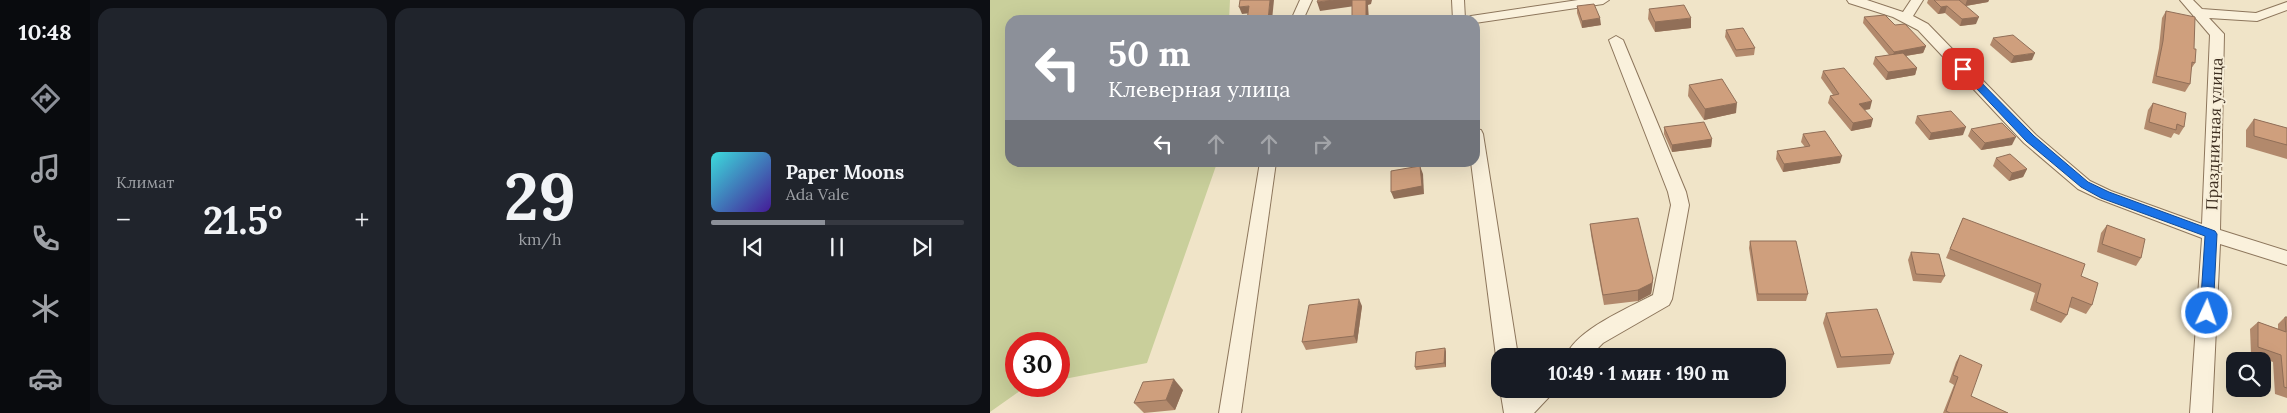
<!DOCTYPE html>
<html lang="ru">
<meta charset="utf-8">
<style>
body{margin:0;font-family:Lora,serif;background:#20242c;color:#f1f3f6;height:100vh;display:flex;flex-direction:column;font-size:19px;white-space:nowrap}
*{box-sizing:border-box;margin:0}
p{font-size:16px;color:#9ea1a6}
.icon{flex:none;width:28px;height:28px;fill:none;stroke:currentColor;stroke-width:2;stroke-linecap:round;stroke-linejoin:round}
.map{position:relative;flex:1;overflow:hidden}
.details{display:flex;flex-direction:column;gap:8px;padding:8px;background:#0d0f14;width:900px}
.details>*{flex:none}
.top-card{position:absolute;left:15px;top:15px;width:475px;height:152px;border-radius:15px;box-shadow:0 5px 20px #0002;background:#8c9099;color:#fff;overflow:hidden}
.tools{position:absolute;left:1236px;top:352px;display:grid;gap:10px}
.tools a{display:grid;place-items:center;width:45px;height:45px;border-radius:10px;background:#171b24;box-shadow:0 5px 20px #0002;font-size:25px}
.speed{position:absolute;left:15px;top:332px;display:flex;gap:10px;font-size:25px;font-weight:700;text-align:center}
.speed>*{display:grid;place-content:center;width:65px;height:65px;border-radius:50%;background:#171b24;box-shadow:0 5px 20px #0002;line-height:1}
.speed .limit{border:8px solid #d22;background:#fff;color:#111}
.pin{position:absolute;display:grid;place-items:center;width:42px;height:42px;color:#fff;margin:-21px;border-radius:10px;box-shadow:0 2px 8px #0006}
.me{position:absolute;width:55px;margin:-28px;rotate:3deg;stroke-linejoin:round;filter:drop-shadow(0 0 4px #0008)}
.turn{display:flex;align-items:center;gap:18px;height:105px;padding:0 20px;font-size:22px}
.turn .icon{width:65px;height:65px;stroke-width:2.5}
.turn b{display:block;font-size:35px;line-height:42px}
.lanes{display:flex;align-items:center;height:48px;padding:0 20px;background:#0003;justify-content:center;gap:25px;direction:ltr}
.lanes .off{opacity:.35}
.big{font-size:38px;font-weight:800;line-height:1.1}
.details .tile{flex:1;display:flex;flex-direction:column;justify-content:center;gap:8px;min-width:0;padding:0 18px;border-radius:15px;background:#20242c}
.details .dial{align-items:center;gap:0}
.dial b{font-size:65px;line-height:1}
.song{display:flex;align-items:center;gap:15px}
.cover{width:60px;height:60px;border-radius:8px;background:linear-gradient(135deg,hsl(180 70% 55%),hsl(260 70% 35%))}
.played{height:5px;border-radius:2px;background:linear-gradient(90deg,#8c9099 45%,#363941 45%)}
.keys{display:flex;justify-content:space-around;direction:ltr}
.heat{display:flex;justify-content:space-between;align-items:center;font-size:28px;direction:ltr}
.details .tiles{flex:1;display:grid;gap:8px;grid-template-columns:repeat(3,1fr)}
.trip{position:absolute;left:501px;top:348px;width:295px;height:50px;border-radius:15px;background:#171b24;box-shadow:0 5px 20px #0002;font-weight:800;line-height:50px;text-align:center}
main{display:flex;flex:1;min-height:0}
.menu{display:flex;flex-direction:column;width:90px;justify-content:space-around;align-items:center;background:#090b0e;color:#9ea1a6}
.menu .icon{width:35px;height:35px}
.menu .active{color:#8c9099}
.menu b{font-size:22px;color:#f1f3f6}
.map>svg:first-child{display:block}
.green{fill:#c9cf9b}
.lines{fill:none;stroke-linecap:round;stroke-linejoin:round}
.minor-casing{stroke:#8d765c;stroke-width:2}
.minor{fill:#faf1dc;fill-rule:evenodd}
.wall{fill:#b2896c}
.shaded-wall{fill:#916f58}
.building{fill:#cf9f7d;stroke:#916f58}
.route{fill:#1a73e8;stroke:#114b97}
.labels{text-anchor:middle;stroke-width:4;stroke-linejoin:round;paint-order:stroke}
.street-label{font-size:16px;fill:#3d2e20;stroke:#f7eed8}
</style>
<main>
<nav class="menu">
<b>10:48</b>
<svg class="icon active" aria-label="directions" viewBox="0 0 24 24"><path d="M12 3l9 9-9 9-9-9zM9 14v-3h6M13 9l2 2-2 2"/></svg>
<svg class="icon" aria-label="music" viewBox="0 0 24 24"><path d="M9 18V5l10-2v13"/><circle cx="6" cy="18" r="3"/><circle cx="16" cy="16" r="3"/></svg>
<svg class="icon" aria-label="phone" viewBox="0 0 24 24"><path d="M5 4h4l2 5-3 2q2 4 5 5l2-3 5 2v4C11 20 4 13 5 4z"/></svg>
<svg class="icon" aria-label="climate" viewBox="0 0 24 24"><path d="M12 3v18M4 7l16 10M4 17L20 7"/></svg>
<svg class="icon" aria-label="car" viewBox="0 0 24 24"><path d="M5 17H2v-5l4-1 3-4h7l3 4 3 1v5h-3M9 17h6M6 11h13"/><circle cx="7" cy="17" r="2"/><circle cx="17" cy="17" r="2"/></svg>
</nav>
<section class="details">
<div class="tiles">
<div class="tile"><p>Климат</p>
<div class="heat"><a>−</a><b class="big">21.5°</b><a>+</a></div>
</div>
<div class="tile dial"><b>29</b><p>km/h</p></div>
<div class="tile">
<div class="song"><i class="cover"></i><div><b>Paper Moons</b><p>Ada Vale</p></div></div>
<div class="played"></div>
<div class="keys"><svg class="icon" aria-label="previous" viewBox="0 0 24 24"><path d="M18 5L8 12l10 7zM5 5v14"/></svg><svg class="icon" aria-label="pause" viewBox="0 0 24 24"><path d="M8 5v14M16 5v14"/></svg><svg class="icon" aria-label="next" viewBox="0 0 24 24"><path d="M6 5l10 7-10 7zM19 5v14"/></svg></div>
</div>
</div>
</section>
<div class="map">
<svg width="1297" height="413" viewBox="0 0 1297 413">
<rect width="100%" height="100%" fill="#f0e4c8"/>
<polygon class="green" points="0,0 240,0 239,20 20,20 20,162 227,163 157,363 69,380 69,344 26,344 26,386 37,386 0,412"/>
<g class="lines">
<g class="minor-casing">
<g id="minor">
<polygon points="310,0 322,0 313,20 301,20"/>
<polygon points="462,0 474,0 475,19 481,16 588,0 619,0 613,4 485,23 485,20 463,20"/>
<polygon points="857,0 877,0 913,12 921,0 933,0 923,16 938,24 1046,135 1100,181 1121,191 1212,224 1220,35 1190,0 1203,0 1212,9 1266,13 1297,2 1297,10 1267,21 1219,18 1234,34 1230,230 1297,251 1297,265 1230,244 1222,413 1200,413 1212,238 1109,199 1088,189 1034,143 928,30 903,17 859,3"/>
<path d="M 626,36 L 633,40 L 696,192 L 699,205 L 682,299 L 679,305 L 613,343 L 600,356 L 576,356 C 586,330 638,308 663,295 L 681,205 L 678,192 L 619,40 Z"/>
<polygon points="485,129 491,130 493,134 528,356 510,356 510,363 506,356 481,162 485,162"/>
<polygon points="270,162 286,162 251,413 229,413"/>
<polygon points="510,389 532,389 533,394 538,389 563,389 560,396 544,413 514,413"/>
</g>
</g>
<use href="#minor" class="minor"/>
</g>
<g class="wall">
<polygon points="938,0 999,0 998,2 976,6 986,24 970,26 955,13 948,14 937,3"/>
<polygon points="587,6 611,25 592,28 587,13"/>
<polygon points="659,9 701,28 665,32 658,19"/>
<polygon points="1176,11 1204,49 1205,63 1201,69 1200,84 1195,92 1162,83 1169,48 1172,18"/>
<polygon points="874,17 905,25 936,46 933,53 916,56 927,68 925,75 896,80 883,64 885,57 899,55 873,23"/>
<polygon points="736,30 765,48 764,55 746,57 735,37"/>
<polygon points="1003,38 1042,60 1021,63 1000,45"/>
<polygon points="833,71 880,109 875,110 881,127 861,131 838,103 840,96 843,95 831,78"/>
<polygon points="699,85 746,113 714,120 698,96"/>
<polygon points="1163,103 1194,127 1189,135 1184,133 1181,138 1154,129 1158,110"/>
<polygon points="927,116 973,135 939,140 925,123"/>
<polygon points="1264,119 1297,128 1297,159 1256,147 1256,130"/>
<polygon points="674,127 722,139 721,147 682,152 674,134"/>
<polygon points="981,129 1022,145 991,150 978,136"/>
<polygon points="813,134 850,163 793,172 786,159 787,151 815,147 811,142"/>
<polygon points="1006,158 1037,169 1033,177 1019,181 1003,166"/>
<polygon points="973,218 1091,276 1102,305 1096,314 1079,307 1077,315 1071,323 1040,310 1045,293 956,258"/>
<polygon points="600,224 663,278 662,288 661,294 648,301 614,305 601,235"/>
<polygon points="1117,225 1151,258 1146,266 1107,252 1111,233"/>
<polygon points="760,241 818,294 816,301 767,301 759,248"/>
<polygon points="921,252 955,276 951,283 923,281 918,260"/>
<polygon points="372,306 367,343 316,350 312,342"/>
<polygon points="836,313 904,354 900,364 847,368 833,323"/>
<polygon points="1295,317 1297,317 1297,398 1285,394 1283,362 1261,354 1260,329 1268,322 1288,329 1288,324"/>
<polygon points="455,348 456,352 456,367 426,370 425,367"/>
<polygon points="970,355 981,396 1018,413 953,413 964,385 959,382 966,362"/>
<polygon points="193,390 185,410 154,413 144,403"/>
</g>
<g class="shaded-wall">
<polygon points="280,0 284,0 282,20 278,20"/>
<polygon points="344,0 363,0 365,6 330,11 327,2"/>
<polygon points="376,0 382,0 381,4 378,5 379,20 376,20"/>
<polygon points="977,0 999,0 998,2 975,6"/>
<polygon points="259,6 262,13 252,14 249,7"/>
<polygon points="957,6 955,13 948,14 951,7"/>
<polygon points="989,17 986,24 970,26 972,19"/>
<polygon points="610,18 611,25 592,28 592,21"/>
<polygon points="701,18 701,28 665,32 665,22"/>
<polygon points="936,46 933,53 902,58 904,52"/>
<polygon points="1045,53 1042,60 1021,63 1024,56"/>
<polygon points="927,68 925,75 896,80 898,72"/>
<polygon points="882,101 880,109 867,111 869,104"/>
<polygon points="747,103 746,113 714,120 715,109"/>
<polygon points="883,119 881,127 861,131 863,123"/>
<polygon points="976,127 973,135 939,140 941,133"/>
<polygon points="1026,137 1022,145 991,150 995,143"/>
<polygon points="722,139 721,147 682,152 682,145"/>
<polygon points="852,156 850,163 793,172 794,164"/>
<polygon points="430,166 433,174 434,194 404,199 401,192"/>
<polygon points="1037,169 1033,177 1019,181 1022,173"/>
<polygon points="663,278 662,288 661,294 648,301 648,290"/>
<polygon points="369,299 372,306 367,343 364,336"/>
<polygon points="455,348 456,352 456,367 454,363"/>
<polygon points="184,379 193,390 185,410 176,400"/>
</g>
<g class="building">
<polygon points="250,0 280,0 278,20 257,20 259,6 249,7"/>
<polygon points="328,0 344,0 327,2"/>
<rect x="362" y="0" width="14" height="20"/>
<polygon points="944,0 969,0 989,17 972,19 957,6 951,7"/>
<polygon points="604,4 610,18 592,21 587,6"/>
<polygon points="694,5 701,18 665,22 659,9"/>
<polygon points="1176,11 1205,17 1204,49 1206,49 1205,63 1202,62 1200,84 1166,76 1173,41"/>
<polygon points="895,15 905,25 915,24 936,46 904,52 874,17"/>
<polygon points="753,28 765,48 746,50 736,30"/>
<polygon points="1023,35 1045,53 1024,56 1003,38"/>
<polygon points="913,53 927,68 898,72 885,57"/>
<polygon points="854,68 882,101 869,104 883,119 863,123 840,96 849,94 833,71"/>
<polygon points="732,79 747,103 715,109 699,85"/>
<polygon points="1163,103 1196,113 1194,127 1187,124 1186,130 1159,122"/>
<polygon points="961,111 976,127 941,133 927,116"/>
<polygon points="1264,119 1297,128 1297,145 1264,136"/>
<polygon points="714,122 722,139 682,145 674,127"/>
<polygon points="1012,123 1026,137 995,143 981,129"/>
<polygon points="835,131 852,156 794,164 787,151 820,146 813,134"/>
<polygon points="1020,154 1037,169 1022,173 1006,158"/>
<polygon points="430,166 432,186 401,192 401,171"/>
<polygon points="648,218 663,278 662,283 648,290 613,295 600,224"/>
<polygon points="973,218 1095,264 1091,276 1108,283 1102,305 1082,297 1077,315 1046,302 1051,284 960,249"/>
<polygon points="1117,225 1155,239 1151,258 1112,244"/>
<polygon points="760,241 806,241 818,294 768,294"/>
<polygon points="921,252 949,254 955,276 926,274"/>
<polygon points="369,299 364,336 312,342 319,305"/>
<polygon points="887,309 904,354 851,357 836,313"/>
<polygon points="1295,317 1297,317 1297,388 1294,387 1291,355 1268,347 1268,322 1296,332"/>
<polygon points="455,348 454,363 425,367 426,352"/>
<polygon points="970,355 992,365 981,396 1018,413 960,413 956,411 968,377 963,375"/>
<polygon points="184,379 176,400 144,403 153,382"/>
</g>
<polygon class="route" points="973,66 976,67 1044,136 1098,182 1119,192 1225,231 1227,234 1223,313 1221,317 1212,317 1210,313 1215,236 1111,198 1091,187 1036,141 970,71 969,69"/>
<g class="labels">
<g class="street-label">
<text transform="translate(1224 134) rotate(-88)" y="6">Праздничная улица</text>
</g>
</g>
</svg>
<div class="tools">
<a><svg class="icon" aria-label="search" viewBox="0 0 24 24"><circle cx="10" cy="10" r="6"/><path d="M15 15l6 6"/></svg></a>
</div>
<div class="speed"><div class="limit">30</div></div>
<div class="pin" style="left:973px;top:69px;background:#d93025"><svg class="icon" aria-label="arrive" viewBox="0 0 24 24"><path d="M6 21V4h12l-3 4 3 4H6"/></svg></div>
<svg class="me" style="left:1217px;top:313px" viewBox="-20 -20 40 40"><circle r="17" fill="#1a73e8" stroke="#fff" stroke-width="3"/><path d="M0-11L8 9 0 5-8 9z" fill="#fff"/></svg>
<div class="trip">10:49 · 1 мин · 190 m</div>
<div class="top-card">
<div class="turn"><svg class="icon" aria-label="left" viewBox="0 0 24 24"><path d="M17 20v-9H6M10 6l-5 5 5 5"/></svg><div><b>50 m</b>Клеверная улица</div></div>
<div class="lanes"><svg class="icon" aria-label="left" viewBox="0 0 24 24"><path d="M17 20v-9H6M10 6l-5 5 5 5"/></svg><svg class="icon off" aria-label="ahead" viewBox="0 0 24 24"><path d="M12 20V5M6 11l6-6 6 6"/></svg><svg class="icon off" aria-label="ahead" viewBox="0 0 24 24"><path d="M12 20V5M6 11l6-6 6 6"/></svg><svg class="icon off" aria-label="right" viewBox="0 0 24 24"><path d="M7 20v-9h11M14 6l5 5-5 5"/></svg></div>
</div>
</div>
</main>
